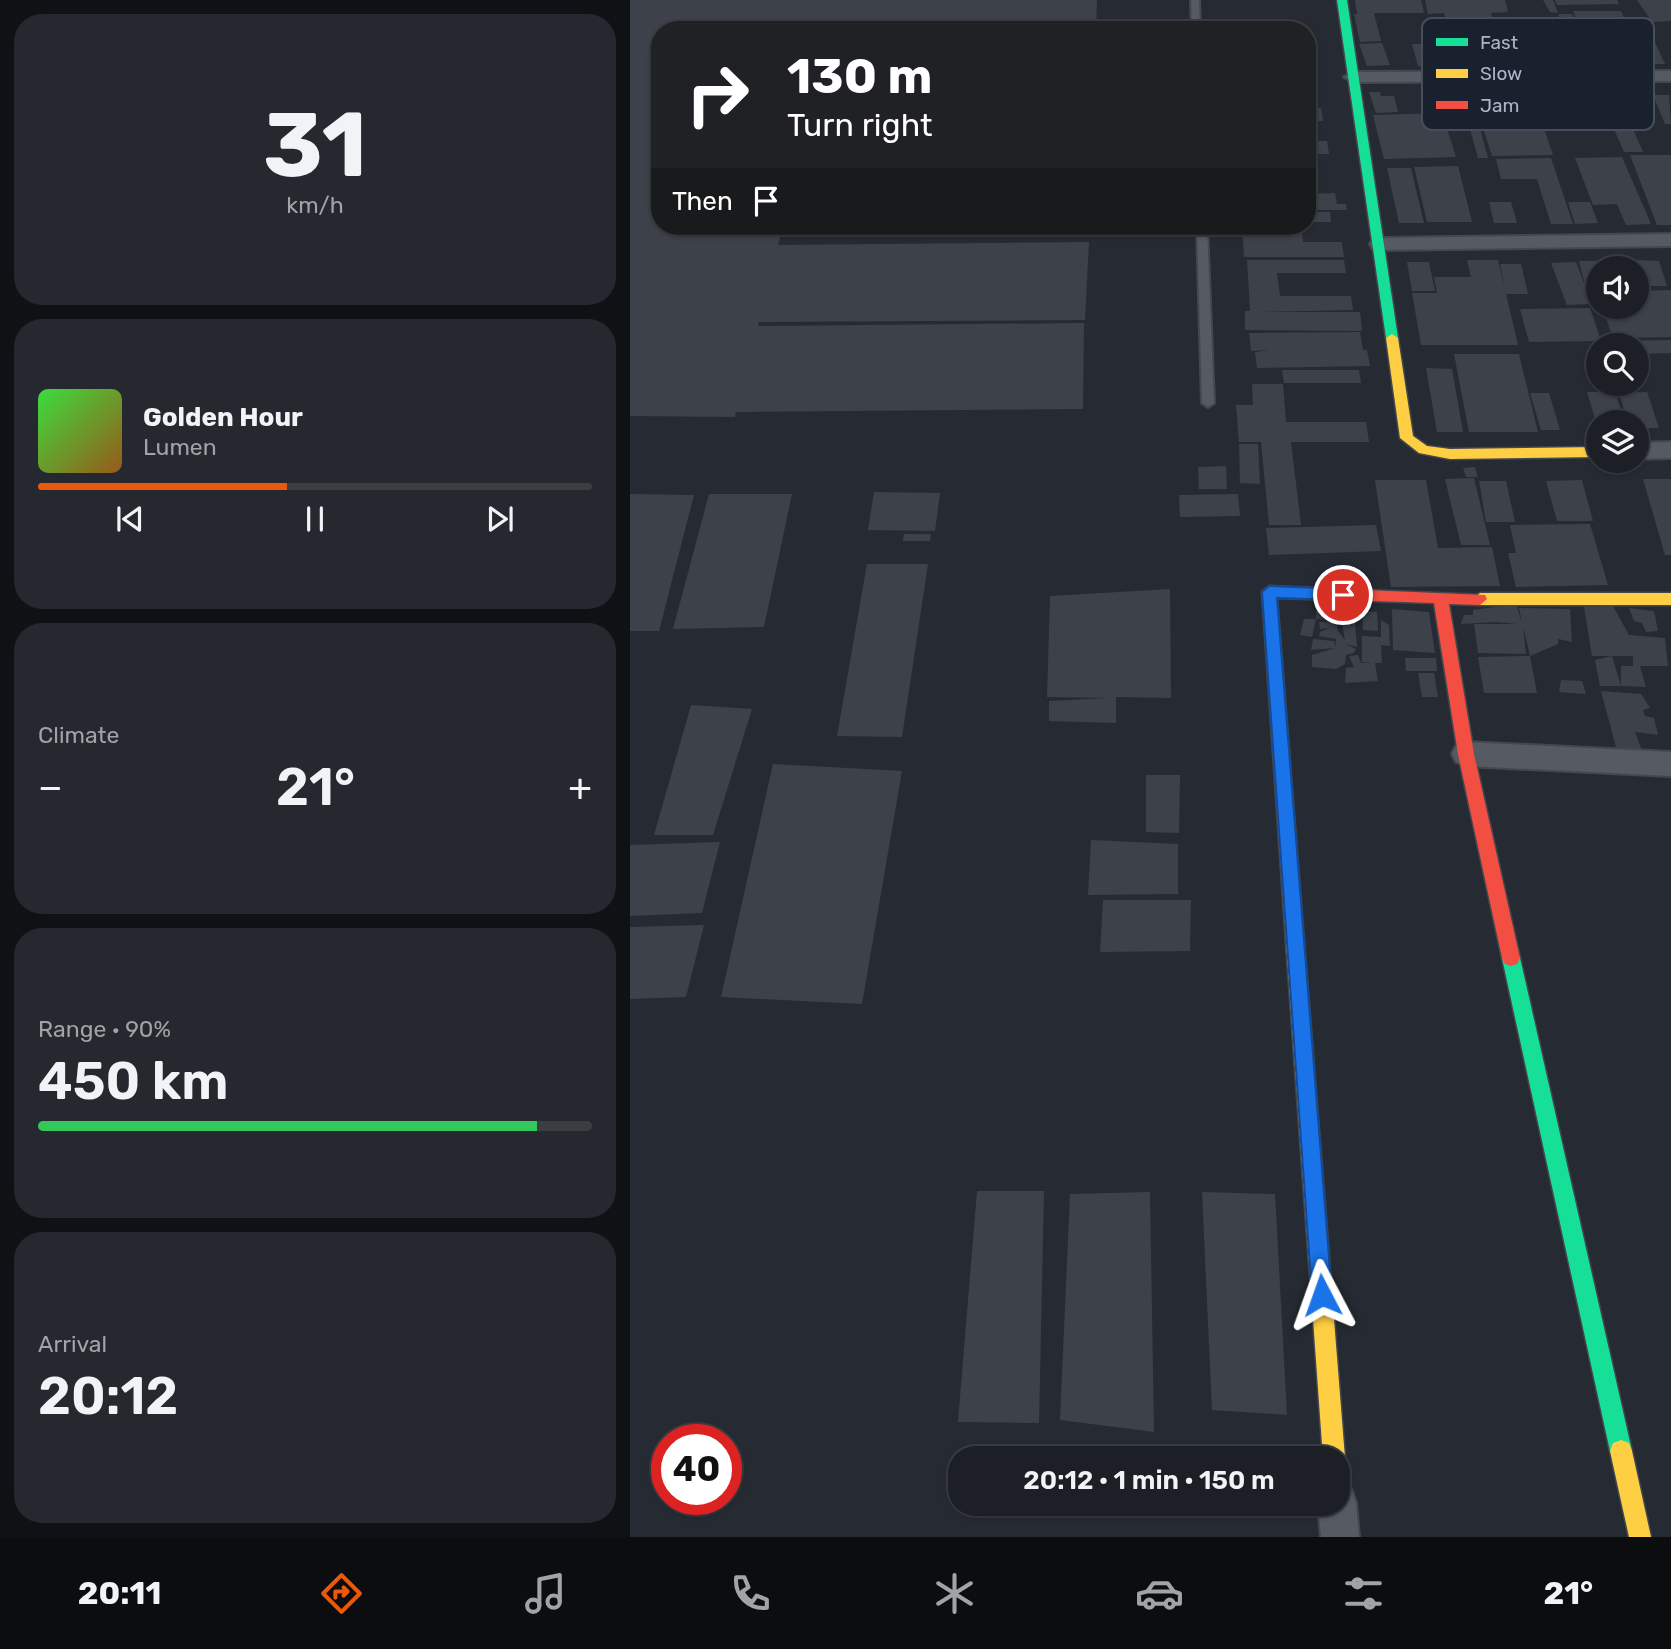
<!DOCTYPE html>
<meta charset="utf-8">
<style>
body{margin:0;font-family:Rubik,sans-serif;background:#25282e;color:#f1f3f6;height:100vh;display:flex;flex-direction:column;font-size:26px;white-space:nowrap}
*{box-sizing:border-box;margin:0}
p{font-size:23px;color:#a0a3a7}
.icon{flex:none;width:38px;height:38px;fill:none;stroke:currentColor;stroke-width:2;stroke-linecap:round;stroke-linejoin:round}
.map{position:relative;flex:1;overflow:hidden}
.side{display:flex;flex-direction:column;gap:14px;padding:14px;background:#0f1215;width:630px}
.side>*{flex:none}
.guide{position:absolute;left:21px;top:21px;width:665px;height:214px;border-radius:28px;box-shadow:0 2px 5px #0004,0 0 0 2px #3a3e43;background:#202124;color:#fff;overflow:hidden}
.buttons{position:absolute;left:956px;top:256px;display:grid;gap:14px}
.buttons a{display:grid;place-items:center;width:63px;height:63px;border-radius:50%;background:#1c2026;box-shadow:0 2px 5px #0004,0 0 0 2px #3a3e43;font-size:35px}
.speed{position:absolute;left:21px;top:1424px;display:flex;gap:14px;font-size:35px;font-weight:700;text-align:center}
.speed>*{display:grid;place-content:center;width:91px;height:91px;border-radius:50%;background:#1c2026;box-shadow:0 2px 5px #0004,0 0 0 2px #3a3e43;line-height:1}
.speed .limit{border:10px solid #d22;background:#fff;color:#111}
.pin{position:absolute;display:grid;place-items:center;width:60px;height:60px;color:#fff;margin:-30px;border:4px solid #fff;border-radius:50%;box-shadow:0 2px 7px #0007}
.me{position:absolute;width:77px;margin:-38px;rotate:356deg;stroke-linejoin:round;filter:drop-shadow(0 0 5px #0008)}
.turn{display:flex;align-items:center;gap:24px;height:147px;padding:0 21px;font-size:32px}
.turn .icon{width:91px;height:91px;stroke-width:2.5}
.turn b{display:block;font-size:49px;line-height:60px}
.then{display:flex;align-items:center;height:66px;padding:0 21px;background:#0003;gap:14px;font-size:26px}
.big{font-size:52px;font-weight:600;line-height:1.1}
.side .tile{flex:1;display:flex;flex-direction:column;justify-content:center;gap:10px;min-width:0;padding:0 24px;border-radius:28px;background:#25282e}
.side .dial{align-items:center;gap:0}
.dial b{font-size:91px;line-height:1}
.song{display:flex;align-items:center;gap:21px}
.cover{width:84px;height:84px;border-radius:10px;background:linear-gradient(135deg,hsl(120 70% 55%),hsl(30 70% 35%))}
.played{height:7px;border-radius:4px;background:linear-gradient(90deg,#ea580c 45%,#3a3e43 45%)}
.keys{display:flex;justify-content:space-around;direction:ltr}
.heat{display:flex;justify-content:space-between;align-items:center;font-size:38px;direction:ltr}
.charge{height:10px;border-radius:5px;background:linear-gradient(90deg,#34c759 90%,#3a3e43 0)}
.trip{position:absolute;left:318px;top:1446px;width:402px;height:70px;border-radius:28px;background:#1c2026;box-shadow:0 2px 5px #0004,0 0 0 2px #3a3e43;font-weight:600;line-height:70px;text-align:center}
.tab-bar{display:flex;height:112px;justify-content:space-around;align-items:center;background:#0b0d0f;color:#a0a3a7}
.tab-bar .icon{width:49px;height:49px}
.tab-bar .active{color:#ea580c}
.tab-bar b{font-size:32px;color:#f1f3f6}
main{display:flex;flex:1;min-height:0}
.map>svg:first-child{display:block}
.building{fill:#3d424a}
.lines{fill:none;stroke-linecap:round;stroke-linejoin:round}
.lane-casing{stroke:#44474e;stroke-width:4}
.street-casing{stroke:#44474e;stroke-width:4}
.fast-casing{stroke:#44474e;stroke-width:3}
.slow-casing{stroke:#44474e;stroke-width:3}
.jam-casing{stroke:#44474e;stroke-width:3}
.lane{fill:#565a62;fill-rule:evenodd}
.street{fill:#565a62;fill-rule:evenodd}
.fast{fill:#16e098;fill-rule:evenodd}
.slow{fill:#ffcf43;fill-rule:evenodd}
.jam{fill:#f24e42;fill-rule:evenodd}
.route{fill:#1a73e8;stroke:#114b97;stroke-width:2}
.key{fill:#19212e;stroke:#464e5c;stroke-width:2}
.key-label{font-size:19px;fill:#aeb6c6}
</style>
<main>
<section class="side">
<div class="tile dial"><b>31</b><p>km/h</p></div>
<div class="tile">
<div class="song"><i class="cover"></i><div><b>Golden Hour</b><p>Lumen</p></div></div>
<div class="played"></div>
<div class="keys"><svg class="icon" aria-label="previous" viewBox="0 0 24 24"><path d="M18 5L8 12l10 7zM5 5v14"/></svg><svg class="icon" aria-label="pause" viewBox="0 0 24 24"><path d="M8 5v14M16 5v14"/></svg><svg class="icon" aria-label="next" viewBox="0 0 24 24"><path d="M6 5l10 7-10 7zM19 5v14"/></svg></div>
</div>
<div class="tile"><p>Climate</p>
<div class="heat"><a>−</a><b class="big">21°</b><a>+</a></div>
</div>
<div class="tile"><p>Range · 90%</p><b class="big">450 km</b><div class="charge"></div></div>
<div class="tile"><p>Arrival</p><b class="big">20:12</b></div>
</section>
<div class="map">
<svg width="1041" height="1537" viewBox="0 0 1041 1537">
<rect width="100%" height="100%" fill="#262b33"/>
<g class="building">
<polygon points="0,0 467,0 466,30 30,30 30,226 153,226 148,245 459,242 455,320 129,322 128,326 454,323 453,409 106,412 105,417 0,416"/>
<polygon points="725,0 791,0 794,13 744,13 751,41 730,42 724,14 727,14"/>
<polygon points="795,0 875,0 878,12 861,13 877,64 856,64 845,30 819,30 814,13 798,14"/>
<polygon points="913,0 923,0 928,13 920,12"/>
<polygon points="925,0 987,0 989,4 927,5"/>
<polygon points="1007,0 1041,0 1041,21 1022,22"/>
<polygon points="943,11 991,11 1014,64 999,64 980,18 946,18"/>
<polygon points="928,14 942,14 952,40 939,41"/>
<polygon points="999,29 1019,29 1035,64 1016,64"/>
<polygon points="752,43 760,65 737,66 729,44"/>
<polygon points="782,44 803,44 808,66 788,66"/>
<polygon points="677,46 683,46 686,64 677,65"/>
<polygon points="677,66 681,66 684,96 687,108 691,108 693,121 677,121"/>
<polygon points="739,92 750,92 751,96 764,96 768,112 746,113"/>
<polygon points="1023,95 1039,95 1041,124 1035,124"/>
<polygon points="812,113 826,157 754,159 743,115"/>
<polygon points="977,113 996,113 1013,152 994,152"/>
<polygon points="910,117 923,155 862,156 850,118"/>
<polygon points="837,118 847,118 858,158 848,158"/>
<polygon points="677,141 697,141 699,154 677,154"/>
<polygon points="1000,155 1041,155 1041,225 1027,225"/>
<polygon points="992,157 1021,224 996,225 987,204 963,205 945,158"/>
<polygon points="921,158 943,224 921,224 907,179 871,179 866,159"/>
<polygon points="828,166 842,222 797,222 784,167"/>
<polygon points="757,168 781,168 794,223 769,223"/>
<polygon points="705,193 707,204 716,204 717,210 677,210 677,194"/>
<polygon points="859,202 881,202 887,223 864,223"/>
<polygon points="938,202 960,202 968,223 945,224"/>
<polygon points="677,212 700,212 701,222 677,222"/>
<polygon points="612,226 671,226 673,242 712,242 714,257 614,257"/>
<polygon points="617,260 714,260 716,273 647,273 650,296 721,296 723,310 629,312 730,312 732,331 615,330 615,311 620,311"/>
<polygon points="837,260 868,260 875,289 870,264 891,264 898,294 876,294 888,345 791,345 782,293 807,293 804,277 841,277"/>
<polygon points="1006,260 1029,261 1037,286 1014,286"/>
<polygon points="949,261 971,261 972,268 968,268 968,289 956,288 961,304 937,305 921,263 946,262 956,288"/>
<polygon points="777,262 799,262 805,291 782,291"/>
<polygon points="1041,290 1041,337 983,338 972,306 1006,306 1006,291"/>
<polygon points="960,308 971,341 899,342 890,309"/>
<polygon points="730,332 733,350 737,350 740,366 627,368 625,352 640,350 621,351 619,333"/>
<polygon points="1041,340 1041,353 1006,354 1006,345 988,345 987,341"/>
<polygon points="824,354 889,354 908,432 839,432"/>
<polygon points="796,368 822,369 833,432 807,432"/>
<polygon points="652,370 729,370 731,383 654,383"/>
<polygon points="622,384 653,384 656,422 736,422 739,442 661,442 671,525 639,525 631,442 609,442 606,405 623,405"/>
<polygon points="957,392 985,392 995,422 966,422"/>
<polygon points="1017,392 1029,428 1006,428 1006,422 998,422 989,393"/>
<polygon points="900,393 919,393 930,430 911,430"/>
<polygon points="609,444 628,444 630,484 610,483"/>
<polygon points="596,466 597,489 569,489 568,467"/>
<polygon points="845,467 848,477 836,477 833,468"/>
<polygon points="844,478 860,545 831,545 815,479"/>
<polygon points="1013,479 1041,479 1041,555 1035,555"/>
<polygon points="745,480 796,480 808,548 862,547 870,586 761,587"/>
<polygon points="952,480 963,521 927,521 916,481"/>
<polygon points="849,481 876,481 885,522 856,522"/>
<polygon points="244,492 310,493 305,531 238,530"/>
<polygon points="0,494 64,495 29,631 0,631"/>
<polygon points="79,494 162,494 134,627 43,629"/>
<polygon points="608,494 610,516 550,517 549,495"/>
<polygon points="960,524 978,585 886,587 878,553 886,553 880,525"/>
<polygon points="746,525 751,551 639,555 636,528"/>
<polygon points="274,534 301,534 300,541 273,541"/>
<polygon points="237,564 298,564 272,737 207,736"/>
<polygon points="540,589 541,698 486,697 486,723 419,721 419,701 478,698 417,697 420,596"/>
<polygon points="686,604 728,606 728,622 686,619"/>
<polygon points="886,604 892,623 889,608 940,609 942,642 928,639 928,644 900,656 893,626 896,654 848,653 844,624 887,624 867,622 831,624 834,615 843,615 843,610"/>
<polygon points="983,606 999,635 1035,638 1038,666 1010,666 1016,687 991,686 991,666 1003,666 1003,656 962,656 954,607"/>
<polygon points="999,608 1024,611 1028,631 1016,632 1012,623 1004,621"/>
<polygon points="762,609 799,612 805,653 763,650"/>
<polygon points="732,611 747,612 748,631 733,630"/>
<polygon points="674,619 686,619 682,637 670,635"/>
<polygon points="751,620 759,625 760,646 751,645 752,663 745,663 748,681 715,683 716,668 724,667 719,656 728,655 731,663 743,663 732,662 732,636 751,637"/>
<polygon points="706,621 708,631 715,640 712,624 725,622 727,647 715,644 726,649 724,653 716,655 715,664 706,669 682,667 682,655 705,648 706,639 689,636 690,632 700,628 690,629 689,622"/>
<polygon points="683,639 704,641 705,648 681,650"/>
<polygon points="900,656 907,693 854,693 848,657"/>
<polygon points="982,656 991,686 970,686 965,660"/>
<polygon points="775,658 806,658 807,671 776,671"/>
<polygon points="788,673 804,673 808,697 792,697"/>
<polygon points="931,680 952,681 956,694 929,692"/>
<polygon points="971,691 1011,694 1020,708 1013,710 1015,716 1024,718 1028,735 1005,732 1013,753 987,751"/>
<polygon points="61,705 122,709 83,835 24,835"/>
<polygon points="143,764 272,771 232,1004 91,997"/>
<polygon points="516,775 550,775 549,833 516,832"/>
<polygon points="461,840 548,844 548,894 458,895"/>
<polygon points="90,842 72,913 0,916 0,845"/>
<polygon points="473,900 561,900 560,951 470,952"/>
<polygon points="74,925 56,997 0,999 0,927"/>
<polygon points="347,1191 414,1191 409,1423 328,1422"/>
<polygon points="520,1192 524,1432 430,1420 440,1194"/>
<polygon points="572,1192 645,1194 657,1415 582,1410"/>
</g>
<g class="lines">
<g class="lane-casing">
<g id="lane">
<polygon points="561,0 569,0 570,30 562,30"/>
<polygon points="567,226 577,226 584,403 578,407 572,403"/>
</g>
</g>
<g class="street-casing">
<g id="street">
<polygon points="1041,71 1041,81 723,82 714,77 723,72"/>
<polygon points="1041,234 1041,246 750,250 743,249 740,244 743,239 750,238"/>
<polygon points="1041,442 1041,458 1006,459 1006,443"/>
<polygon points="836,742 1041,752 1041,776 836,766 826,762 822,754 826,746"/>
<polygon points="709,1484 721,1489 726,1503 729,1537 691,1537 688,1503 709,1503"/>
</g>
</g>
<g class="fast-casing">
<g id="fast">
<polygon points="707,0 717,0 768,338 762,342 756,338"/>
<polygon points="881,950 887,952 890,958 1002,1451 999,1459 991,1462 983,1459 980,1451 872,958 875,952"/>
</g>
</g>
<g class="slow-casing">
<g id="slow">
<polygon points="762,334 768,338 783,436 797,446 820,449 968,447 968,457 820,459 789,453 770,438 756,338"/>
<polygon points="850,593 1041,593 1041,605 850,605 843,599"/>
<polygon points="665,934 671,936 674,942 715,1458 709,1467 709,1458 693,1458 656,942 659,936"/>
<polygon points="991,1440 999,1443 1002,1451 1021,1537 999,1537 980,1451 983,1443"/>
</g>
</g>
<g class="jam-casing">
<polygon id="jam" points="639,586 855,595 857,599 850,605 819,604 844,754 890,958 887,964 881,966 875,964 872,958 828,754 804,603 647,598 674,942 671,948 665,950 659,948 656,942 632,592"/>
</g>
<use href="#lane" class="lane"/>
<use href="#street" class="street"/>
<use href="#fast" class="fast"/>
<use href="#slow" class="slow"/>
<use href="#jam" class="jam"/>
</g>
<polygon class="route" points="639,586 713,589 720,595 713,600 647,598 702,1295 699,1302 692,1305 685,1302 682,1295 632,592"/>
<rect x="792" y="18" width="232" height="112" rx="10" class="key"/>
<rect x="806" y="38" width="32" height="8" fill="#16e098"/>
<rect x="806" y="69" width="32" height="9" fill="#ffcf43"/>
<rect x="806" y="101" width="32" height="8" fill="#f24e42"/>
<g class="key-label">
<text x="850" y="49">Fast</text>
<text x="850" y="80">Slow</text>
<text x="850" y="112">Jam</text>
</g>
</svg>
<div class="buttons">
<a><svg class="icon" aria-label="sound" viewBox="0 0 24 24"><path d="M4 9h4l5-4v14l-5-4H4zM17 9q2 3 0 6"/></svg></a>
<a><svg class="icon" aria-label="search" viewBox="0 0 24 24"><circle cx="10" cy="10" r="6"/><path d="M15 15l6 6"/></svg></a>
<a><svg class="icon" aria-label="layers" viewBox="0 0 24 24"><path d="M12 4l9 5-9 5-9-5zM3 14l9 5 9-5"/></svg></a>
</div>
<div class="speed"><div class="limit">40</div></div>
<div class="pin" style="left:713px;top:595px;background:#d93025"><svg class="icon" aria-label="arrive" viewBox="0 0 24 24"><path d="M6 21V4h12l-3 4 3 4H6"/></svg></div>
<svg class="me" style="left:692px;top:1295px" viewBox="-20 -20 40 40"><path d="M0-17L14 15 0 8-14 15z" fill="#1a73e8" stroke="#fff" stroke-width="4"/></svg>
<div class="trip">20:12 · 1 min · 150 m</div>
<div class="guide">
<div class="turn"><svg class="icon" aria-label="right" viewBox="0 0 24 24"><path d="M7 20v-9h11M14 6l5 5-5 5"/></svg><div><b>130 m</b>Turn right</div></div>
<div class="then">Then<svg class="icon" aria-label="arrive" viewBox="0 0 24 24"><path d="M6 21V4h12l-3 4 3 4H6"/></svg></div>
</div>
</div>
</main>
<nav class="tab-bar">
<b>20:11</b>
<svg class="icon active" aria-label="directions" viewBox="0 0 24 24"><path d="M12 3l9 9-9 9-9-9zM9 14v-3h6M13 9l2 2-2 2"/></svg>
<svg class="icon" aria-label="music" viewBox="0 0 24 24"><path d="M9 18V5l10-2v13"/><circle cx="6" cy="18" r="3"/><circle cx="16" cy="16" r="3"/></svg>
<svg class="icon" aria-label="phone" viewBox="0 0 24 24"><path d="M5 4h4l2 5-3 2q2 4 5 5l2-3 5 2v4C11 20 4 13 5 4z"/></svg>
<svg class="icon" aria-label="climate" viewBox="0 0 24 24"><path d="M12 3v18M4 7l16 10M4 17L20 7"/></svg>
<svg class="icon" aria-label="car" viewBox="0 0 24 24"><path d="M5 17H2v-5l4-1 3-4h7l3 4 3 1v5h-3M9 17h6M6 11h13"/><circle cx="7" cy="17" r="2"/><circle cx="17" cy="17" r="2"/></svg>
<svg class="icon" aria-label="filters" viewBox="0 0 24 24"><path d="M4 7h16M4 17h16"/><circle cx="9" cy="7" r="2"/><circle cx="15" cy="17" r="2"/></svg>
<b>21°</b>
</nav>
